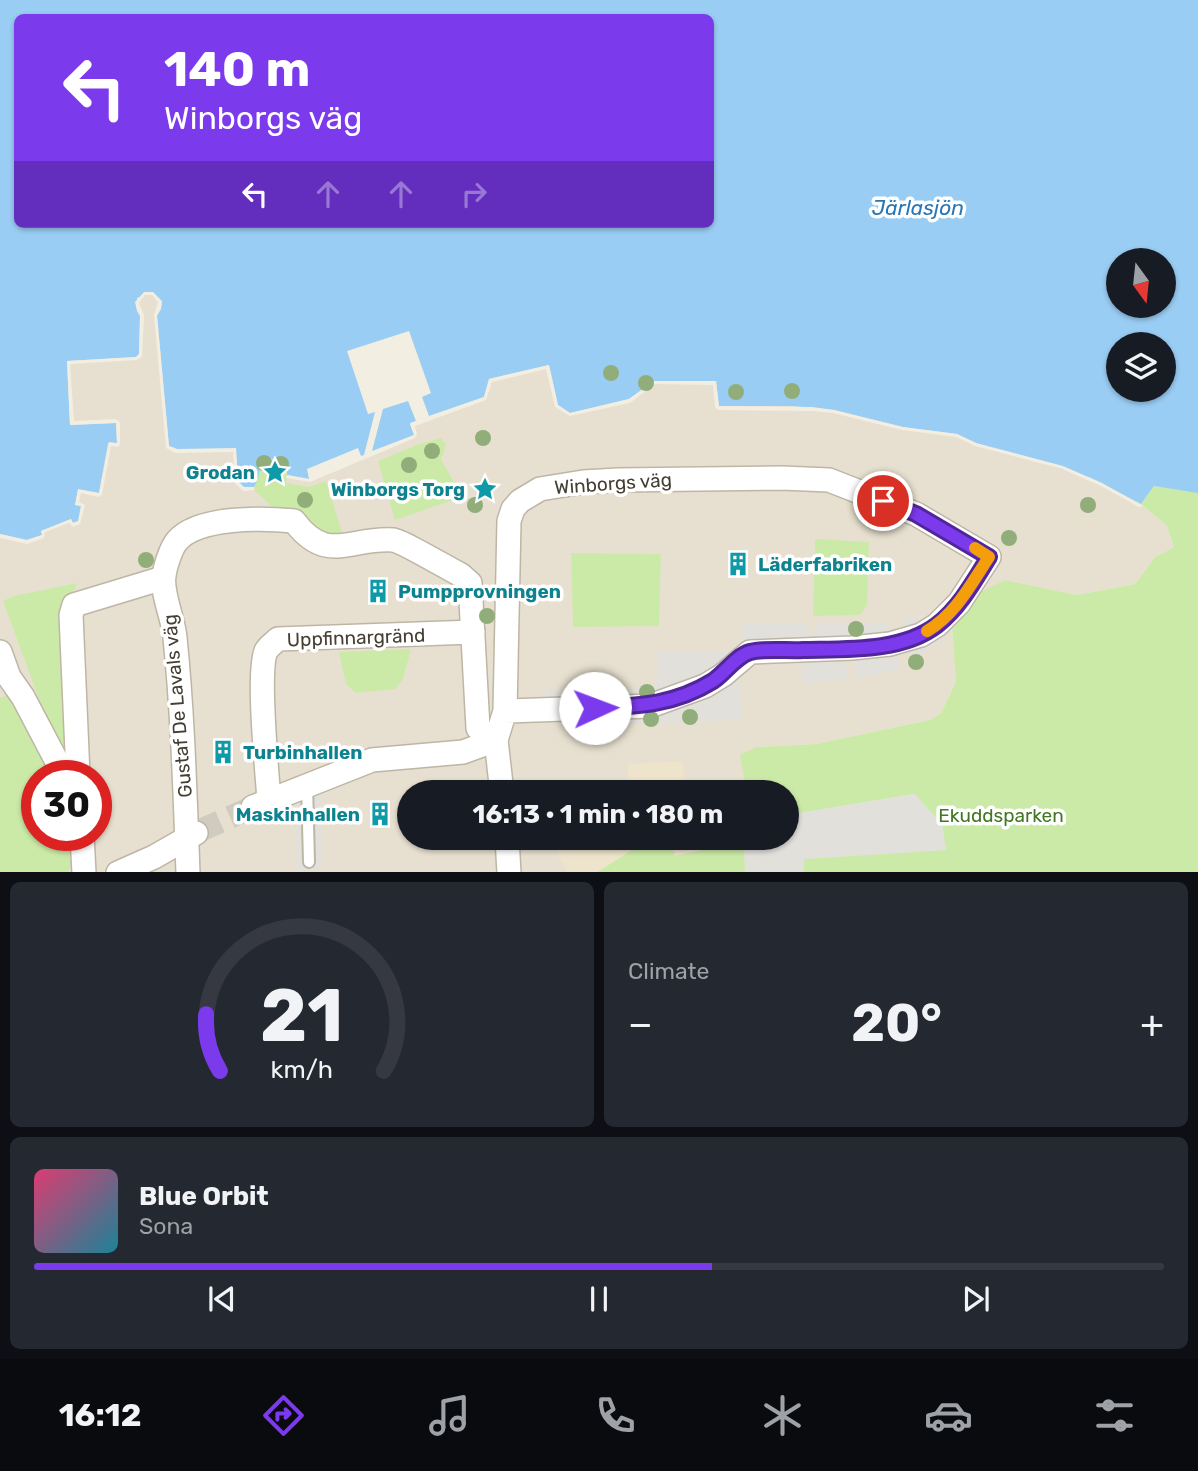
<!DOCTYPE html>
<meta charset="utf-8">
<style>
body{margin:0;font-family:Rubik,sans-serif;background:#242831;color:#f1f3f6;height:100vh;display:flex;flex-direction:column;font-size:26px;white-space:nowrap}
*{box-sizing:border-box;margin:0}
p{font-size:23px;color:#9ea1a6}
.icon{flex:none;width:38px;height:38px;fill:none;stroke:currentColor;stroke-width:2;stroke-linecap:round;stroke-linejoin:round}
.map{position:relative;height:872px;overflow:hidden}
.side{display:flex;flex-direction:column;gap:10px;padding:10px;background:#0d0f14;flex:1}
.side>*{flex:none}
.hud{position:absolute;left:14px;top:14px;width:700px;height:214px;border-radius:10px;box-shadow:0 2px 5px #0004;background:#7c3aed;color:#fff;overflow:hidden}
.needle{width:46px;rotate:165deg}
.fabs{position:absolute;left:1106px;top:248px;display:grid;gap:14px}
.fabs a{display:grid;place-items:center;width:70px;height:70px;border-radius:50%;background:#171b24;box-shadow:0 2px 5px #0004;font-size:35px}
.speed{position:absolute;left:21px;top:760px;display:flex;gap:14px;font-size:35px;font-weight:700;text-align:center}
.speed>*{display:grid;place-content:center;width:91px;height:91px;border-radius:50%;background:#171b24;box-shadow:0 2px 5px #0004;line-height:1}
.speed .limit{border:10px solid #d22;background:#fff;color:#111}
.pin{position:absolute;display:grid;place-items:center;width:60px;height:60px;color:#fff;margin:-30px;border:4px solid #fff;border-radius:50%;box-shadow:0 2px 7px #0007}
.me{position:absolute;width:77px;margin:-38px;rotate:88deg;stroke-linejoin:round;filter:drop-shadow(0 0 5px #0008)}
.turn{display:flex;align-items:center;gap:24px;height:147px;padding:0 35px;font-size:32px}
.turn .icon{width:91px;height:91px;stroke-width:2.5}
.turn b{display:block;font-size:49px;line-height:60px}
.lanes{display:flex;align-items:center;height:66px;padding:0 35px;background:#0003;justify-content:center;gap:35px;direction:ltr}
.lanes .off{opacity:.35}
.big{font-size:52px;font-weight:700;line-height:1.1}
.side .tile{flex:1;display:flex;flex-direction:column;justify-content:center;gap:10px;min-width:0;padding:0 24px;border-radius:10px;background:#242831}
.side .dial{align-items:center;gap:0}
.dial svg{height:182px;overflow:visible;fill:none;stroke:#363941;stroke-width:7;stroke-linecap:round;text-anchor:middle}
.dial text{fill:#f1f3f6;stroke:none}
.song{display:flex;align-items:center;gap:21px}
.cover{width:84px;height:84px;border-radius:10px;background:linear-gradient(135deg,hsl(340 70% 55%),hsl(190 70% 35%))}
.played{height:7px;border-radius:4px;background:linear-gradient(90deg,#7c3aed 60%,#363941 60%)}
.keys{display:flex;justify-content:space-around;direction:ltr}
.heat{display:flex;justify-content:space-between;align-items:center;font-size:38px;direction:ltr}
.side .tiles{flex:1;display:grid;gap:10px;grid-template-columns:1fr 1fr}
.tile:last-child{grid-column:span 2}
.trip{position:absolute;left:397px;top:780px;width:402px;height:70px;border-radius:35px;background:#171b24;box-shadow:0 2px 5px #0004;font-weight:700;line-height:70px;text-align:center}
.tab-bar{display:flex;height:112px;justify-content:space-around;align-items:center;background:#090b0e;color:#9ea1a6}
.tab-bar .icon{width:49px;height:49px}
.tab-bar .on{color:#7c3aed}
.tab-bar b{font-size:32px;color:#f1f3f6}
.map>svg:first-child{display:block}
.residential{fill:#e7e0d0;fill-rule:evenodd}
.education{fill:#ede4cb}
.green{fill:#cbeaa8}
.parking{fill:#e2e0db}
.water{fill:#9acdf4;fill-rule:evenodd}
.pier{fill:#f2eee2;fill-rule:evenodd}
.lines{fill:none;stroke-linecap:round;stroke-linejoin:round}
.street-tunnel{stroke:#cfcbbf;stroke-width:23;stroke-dasharray:23 11;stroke-linecap:butt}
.lane-casing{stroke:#beb6a5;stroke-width:14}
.street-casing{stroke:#beb6a5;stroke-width:26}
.lane{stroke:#fff;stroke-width:10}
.street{stroke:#fff;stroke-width:23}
.tree{fill:#91ad79}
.route-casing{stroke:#51269a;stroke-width:18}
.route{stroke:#7c3aed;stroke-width:12}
.slow{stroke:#f59e0b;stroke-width:12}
.labels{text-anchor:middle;stroke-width:7;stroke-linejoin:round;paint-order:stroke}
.culture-label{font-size:19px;font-weight:bold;fill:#0d838f;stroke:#fff;text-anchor:end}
.street-label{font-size:19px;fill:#443e33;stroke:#fff}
.park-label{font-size:19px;fill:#427823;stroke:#fff}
.water-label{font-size:21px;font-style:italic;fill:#2776b5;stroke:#fff}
</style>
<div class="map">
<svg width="1198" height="873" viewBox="0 0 1198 873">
<rect width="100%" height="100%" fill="#f2eee2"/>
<path class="residential" d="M 157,294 L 236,448 L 258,479 L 282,460 L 416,422 L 489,379 L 549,365 L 654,381 L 716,381 L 834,410 L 957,434 L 1063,466 L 1102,483 L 1141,504 L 1167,526 L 1174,547 L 1155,557 L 1135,584 L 1077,595 L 1005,580 L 952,630 L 956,680 L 941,713 L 930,720 L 816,744 L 756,747 L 746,790 L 751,793 L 410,793 L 410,838 L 788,838 L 788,815 L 915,794 L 975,872 L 0,873 L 0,534 L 27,540 L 41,531 L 71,519 L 75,505 L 67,361 L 137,311 L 140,295 ZM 37,775 L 96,775 L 96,835 L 37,835 Z"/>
<g class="education">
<polygon points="683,761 684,793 556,793 556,790 629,787 628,764"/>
<polygon points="558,838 651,838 596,873 567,872 559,857"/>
<polygon points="670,838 739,838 739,843 675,856"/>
</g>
<g class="green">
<polygon points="441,438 446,445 441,459 462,497 395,520 378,461 417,445"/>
<polygon points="269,459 282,460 287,467 286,483 309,487 326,481 343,536 335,539 275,509 255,491 254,487 261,462"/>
<polygon points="1154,486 1198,489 1198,872 804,872 803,859 946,850 942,825 914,794 788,815 788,793 751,793 746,790 740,755 756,747 816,744 930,720 941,713 956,681 952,630 975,595 1005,580 1077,595 1135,584 1155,557 1174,547 1167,526 1141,504"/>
<polygon points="815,539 869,542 867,605 860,615 813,616"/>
<polygon points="571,553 661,554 659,626 573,627"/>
<polygon points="77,583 68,604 67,750 53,737 3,601 14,596"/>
<polygon points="411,649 403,679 395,689 356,693 346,684 339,652"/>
<polygon points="15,692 59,775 37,775 37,835 73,835 74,864 67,872 0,873 0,698"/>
<polygon points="651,838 670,838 675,856 744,841 745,872 596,873"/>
</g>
<g class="parking">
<polygon points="906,618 925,618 944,629 947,637 914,660 909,653 898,655 900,670 857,677 855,662 846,662 847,679 803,683 799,650 741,650 743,624 808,624 809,635 815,634 815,624 852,624 852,631 859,630 859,624 890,623 889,634 897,633"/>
<polygon points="658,651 737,652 742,719 693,722 693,714 686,713 686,722 655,723 654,715 647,715 647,723 620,725 619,716 613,717 613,725 596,725 596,717 545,709 544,690 590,689 590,698 596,698 596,689 645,689 645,698 652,698 658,673"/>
<polygon points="322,789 322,869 297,871 295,801"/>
<polygon points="915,794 942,825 946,850 804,859 804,872 745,872 744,841 750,838 788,838 788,815"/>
</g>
<path class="water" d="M 0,0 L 1198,0 L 1198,493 L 1154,486 L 1141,504 L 1091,478 L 976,443 L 957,434 L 903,427 L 834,410 L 793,406 L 719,406 L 716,381 L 654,381 L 629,399 L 570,413 L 558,405 L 549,365 L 489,379 L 484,397 L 410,423 L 414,435 L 309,479 L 287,475 L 287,467 L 282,460 L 269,459 L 261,462 L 258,479 L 254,487 L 244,488 L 238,481 L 236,449 L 177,449 L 169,446 L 157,315 L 162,305 L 153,292 L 137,298 L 140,316 L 139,354 L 136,357 L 67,361 L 70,425 L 116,423 L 117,444 L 108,443 L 99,493 L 78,490 L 75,505 L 81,506 L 79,521 L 73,523 L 71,519 L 41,531 L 42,535 L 26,540 L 0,534 ZM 18,18 L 710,18 L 710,224 L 18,224 ZM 1118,261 L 1164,261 L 1164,306 L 1118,306 ZM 1118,345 L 1164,345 L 1164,390 L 1118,390 Z"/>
<g class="pier">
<polygon points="144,292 153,292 162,301 161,309 157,316 169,446 177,449 236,448 238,481 244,487 254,487 254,490 243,491 235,483 233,452 176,453 166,448 154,315 158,302 152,295 145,295 139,303 144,315 142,357 137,360 70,364 74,421 116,419 120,422 120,445 118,447 111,446 102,495 98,497 81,493 79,502 85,505 80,524 73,527 69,523 45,532 44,538 27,544 0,538 0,534 27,540 42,535 41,531 71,519 73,523 78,521 81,506 75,505 78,489 99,493 109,442 117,443 116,423 70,425 67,361 136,357 139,354 140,316 137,311 135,302"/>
<path d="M 409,331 L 431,393 L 422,397 L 429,416 L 484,397 L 489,379 L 549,365 L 558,405 L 570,413 L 629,399 L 654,381 L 716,381 L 719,406 L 812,407 L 834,410 L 903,427 L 957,434 L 976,443 L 1063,466 L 1102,483 L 1143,506 L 1139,507 L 1101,486 L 1062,469 L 975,446 L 956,437 L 902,430 L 833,413 L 812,411 L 718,410 L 715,407 L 713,385 L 655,384 L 630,403 L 570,416 L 555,407 L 546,369 L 492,382 L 486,400 L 415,426 L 417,435 L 415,438 L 310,482 L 286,478 L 287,475 L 309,479 L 307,469 L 358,448 L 361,456 L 364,455 L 375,412 L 368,414 L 347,351 ZM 408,401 L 416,421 L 410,424 L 414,435 L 372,451 L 383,409 Z"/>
</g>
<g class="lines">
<polyline class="street-tunnel" points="199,831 253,807"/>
<g class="lane-casing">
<polyline id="lane" points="307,784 309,862"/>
</g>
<g class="street-casing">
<g id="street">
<polyline points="0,652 9,677 23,697 64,775"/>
<polyline points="78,775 71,615 74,605 163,578"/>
<polyline points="502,793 496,740 505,711 509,521 513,509 520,501 540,489 583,482 618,480 782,478 829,480 916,514 989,557 959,603 937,625 921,635 890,644 852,648 750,652 723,675 705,686 650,706 505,711"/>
<path d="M 269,800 C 267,771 257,672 266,651 C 269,646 274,643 278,639 L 473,632"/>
<polyline points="253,807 372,760 463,752 496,740"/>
<polyline points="82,835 84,873"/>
<polyline points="507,838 509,873"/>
<polyline points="118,873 154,857 196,833"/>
<path d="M 188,873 C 185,795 183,716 175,638 C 174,621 161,592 164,576 C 165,567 171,548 177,541 C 198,516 264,518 294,521 C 327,565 350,537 393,540 C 402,541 449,569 461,575 L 470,583 L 478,728 L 496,740"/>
</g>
</g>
<use href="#lane" class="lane"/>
<use href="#street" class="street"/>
</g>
<g class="tree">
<circle cx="611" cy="373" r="8"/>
<circle cx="646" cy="383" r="8"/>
<circle cx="792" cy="391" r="8"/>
<circle cx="736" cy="392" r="8"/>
<circle cx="483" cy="438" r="8"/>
<circle cx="432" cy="451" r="8"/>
<circle cx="264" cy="463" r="8"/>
<circle cx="281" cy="464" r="8"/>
<circle cx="409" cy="465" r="8"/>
<circle cx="305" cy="500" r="8"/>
<circle cx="475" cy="505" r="8"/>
<circle cx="1088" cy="505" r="8"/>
<circle cx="1009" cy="538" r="8"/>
<circle cx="146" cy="560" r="8"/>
<circle cx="487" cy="616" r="8"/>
<circle cx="856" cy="629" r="8"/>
<circle cx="916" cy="662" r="8"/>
<circle cx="592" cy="692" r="8"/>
<circle cx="647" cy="692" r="8"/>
<circle cx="690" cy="717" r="8"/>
<circle cx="651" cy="719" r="8"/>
<circle cx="616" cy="721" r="8"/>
</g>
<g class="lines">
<g class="route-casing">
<path id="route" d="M 595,708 C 639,706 674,705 713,681 C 725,673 736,656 750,652 C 764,648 789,651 803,650 C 846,649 902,652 937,625 C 960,607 974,581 989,557 L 916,514 L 883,501"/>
</g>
<use href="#route" class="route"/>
<path class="slow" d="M 927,631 C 956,614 971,584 989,557 L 975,548"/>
</g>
<defs>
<g id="sight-bare" transform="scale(1.89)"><path d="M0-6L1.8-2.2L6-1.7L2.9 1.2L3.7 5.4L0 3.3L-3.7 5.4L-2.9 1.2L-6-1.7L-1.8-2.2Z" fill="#0f9aa8" stroke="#fff" stroke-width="2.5" paint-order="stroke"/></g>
<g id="building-bare" transform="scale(1.89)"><path d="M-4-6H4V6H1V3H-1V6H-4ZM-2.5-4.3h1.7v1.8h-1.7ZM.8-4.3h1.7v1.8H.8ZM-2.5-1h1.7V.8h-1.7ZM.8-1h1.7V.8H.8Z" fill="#0f9aa8" stroke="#fff" stroke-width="2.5" paint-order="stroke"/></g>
</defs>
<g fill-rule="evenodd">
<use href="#sight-bare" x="275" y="472"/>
<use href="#sight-bare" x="485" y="489"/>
<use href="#building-bare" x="738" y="564"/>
<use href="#building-bare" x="378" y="591"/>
<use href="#building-bare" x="223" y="752"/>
<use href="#building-bare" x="380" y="814"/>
</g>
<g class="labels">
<g class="culture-label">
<text x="255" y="479">Grodan</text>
<text x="465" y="496">Winborgs Torg</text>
<text x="758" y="571" text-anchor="start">Läderfabriken</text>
<text x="398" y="598" text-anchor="start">Pumpprovningen</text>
<text x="243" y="759" text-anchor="start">Turbinhallen</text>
<text x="360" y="821">Maskinhallen</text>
</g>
<g class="street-label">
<text transform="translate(613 483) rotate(-4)" y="7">Winborgs väg</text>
<text transform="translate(356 637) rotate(-2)" y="7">Uppfinnargränd</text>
<text transform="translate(177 706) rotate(-95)" y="7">Gustaf De Lavals väg</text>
</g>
<g class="park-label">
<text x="1001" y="822">Ekuddsparken</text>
</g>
<g class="water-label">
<text x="918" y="215">Järlasjön</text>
</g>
</g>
</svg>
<div class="fabs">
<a><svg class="needle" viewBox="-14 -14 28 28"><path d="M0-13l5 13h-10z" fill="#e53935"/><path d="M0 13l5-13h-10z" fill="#9ea1a6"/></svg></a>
<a><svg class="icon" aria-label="layers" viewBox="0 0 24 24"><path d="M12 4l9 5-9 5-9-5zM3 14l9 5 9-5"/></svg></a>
</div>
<div class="speed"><div class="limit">30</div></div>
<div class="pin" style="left:883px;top:501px;background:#d93025"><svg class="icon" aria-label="arrive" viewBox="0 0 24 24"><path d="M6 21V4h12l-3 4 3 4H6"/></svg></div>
<svg class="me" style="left:595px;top:708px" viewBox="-20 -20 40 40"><circle r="19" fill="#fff"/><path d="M0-13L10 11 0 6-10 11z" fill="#7c3aed"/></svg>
<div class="trip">16:13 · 1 min · 180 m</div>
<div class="hud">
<div class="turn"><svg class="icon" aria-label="left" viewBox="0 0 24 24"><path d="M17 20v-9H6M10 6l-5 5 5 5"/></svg><div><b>140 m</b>Winborgs väg</div></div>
<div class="lanes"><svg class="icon" aria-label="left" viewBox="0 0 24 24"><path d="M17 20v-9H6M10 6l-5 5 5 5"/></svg><svg class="icon off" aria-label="ahead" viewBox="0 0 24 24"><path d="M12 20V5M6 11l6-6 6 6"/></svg><svg class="icon off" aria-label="ahead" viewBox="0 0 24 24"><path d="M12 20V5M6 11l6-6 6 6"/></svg><svg class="icon off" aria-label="right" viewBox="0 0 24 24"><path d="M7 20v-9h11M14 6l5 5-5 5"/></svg></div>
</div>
</div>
<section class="side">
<div class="tiles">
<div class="tile dial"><svg viewBox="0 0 100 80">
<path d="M14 69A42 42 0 1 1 86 69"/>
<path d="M14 69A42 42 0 0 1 8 44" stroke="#7c3aed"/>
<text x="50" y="56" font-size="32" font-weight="700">21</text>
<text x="50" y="72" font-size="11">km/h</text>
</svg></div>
<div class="tile"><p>Climate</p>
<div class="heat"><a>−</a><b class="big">20°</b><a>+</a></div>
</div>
<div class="tile">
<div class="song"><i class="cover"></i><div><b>Blue Orbit</b><p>Sona</p></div></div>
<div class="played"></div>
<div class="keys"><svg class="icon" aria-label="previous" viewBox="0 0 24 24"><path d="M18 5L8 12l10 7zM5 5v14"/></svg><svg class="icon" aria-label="pause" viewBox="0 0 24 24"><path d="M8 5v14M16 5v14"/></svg><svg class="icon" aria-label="next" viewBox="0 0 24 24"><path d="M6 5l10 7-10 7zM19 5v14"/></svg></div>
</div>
</div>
</section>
<nav class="tab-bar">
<b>16:12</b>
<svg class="icon on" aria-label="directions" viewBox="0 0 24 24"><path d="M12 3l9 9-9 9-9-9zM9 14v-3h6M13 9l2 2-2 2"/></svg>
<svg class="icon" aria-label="music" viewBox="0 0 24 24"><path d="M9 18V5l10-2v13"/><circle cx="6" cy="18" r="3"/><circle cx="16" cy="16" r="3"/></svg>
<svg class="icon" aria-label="phone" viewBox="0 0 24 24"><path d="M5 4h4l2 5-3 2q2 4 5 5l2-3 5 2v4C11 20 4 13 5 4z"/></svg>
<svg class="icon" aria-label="climate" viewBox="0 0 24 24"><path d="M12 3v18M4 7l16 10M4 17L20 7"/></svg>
<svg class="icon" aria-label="car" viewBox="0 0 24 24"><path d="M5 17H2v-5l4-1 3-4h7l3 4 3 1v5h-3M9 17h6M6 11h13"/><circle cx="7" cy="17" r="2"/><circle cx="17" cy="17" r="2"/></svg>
<svg class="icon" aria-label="filters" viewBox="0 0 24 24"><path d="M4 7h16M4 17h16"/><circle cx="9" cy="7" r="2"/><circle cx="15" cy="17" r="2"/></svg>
</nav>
